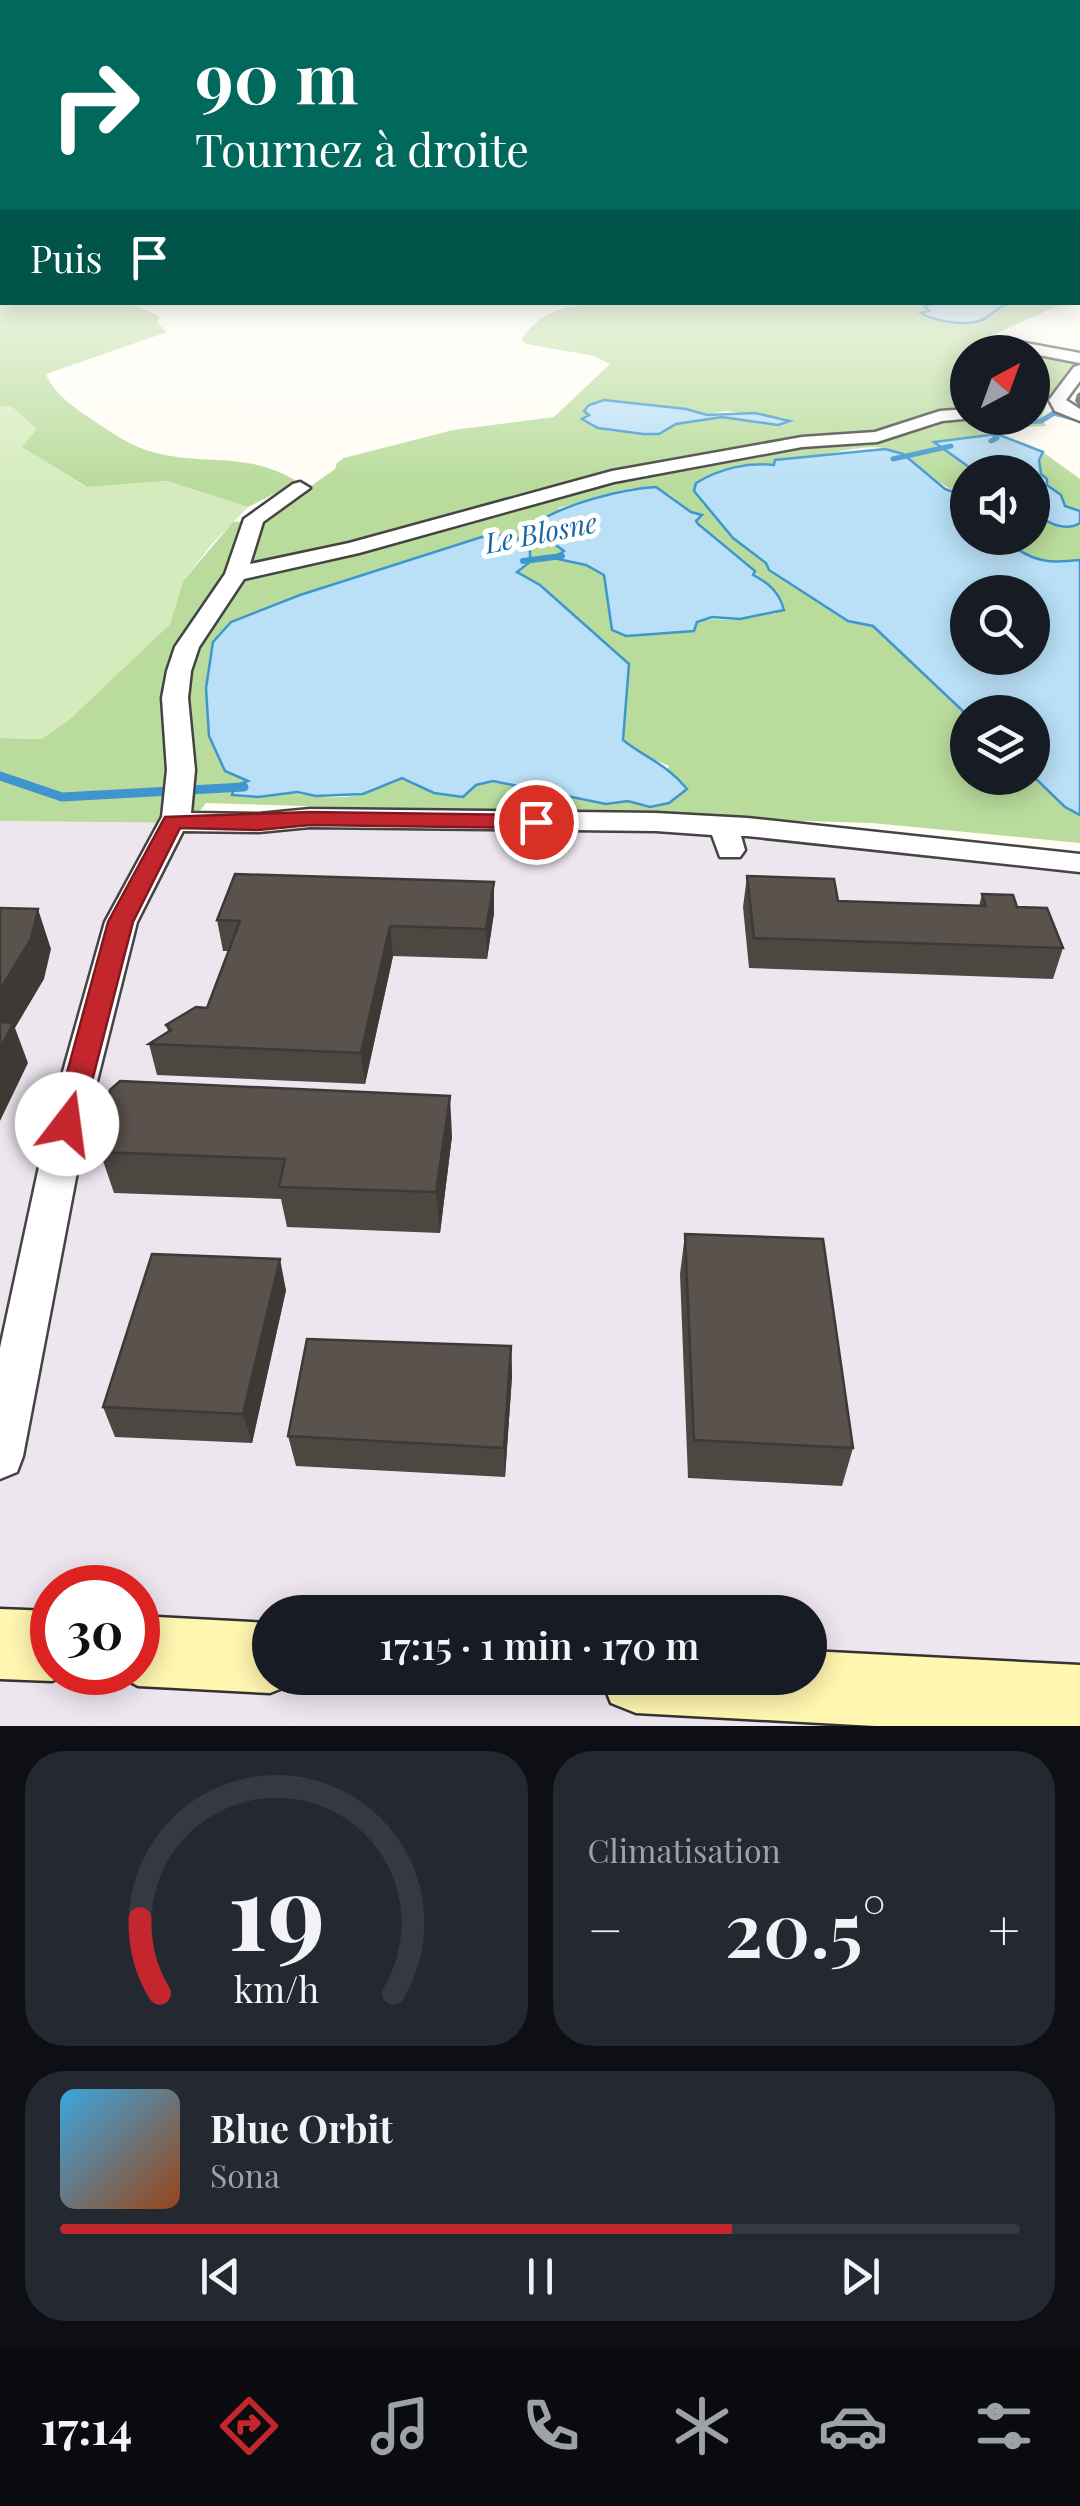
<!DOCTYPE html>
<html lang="fr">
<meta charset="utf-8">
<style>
body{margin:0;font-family:"Playfair Display",serif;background:#242831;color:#f1f3f6;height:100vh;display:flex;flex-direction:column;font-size:38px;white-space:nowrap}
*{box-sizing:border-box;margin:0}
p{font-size:32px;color:#9ea1a6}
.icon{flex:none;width:55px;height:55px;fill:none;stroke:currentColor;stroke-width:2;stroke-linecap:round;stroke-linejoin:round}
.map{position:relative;height:1726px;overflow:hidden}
.drawer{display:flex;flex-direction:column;gap:25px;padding:25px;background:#0d0f14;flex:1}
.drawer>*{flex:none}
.top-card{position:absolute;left:0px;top:0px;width:1080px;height:305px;box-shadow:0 5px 25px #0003;background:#00695c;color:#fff;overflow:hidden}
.needle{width:65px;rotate:41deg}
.buttons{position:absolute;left:950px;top:335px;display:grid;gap:20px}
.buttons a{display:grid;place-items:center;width:100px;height:100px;border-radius:50%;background:#171b24;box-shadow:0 5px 25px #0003;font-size:50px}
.speed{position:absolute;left:30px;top:1565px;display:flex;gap:20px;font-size:50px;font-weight:700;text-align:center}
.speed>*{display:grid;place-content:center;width:130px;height:130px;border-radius:50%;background:#171b24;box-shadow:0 5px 25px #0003;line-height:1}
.speed .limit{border:15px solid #d22;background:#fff;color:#111}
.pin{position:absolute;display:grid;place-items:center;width:85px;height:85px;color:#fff;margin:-42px;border:5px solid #fff;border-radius:50%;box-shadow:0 2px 10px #0007}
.me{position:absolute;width:110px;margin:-55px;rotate:15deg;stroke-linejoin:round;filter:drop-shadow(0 0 8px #0008)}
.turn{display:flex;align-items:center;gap:35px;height:210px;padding:0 30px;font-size:45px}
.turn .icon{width:130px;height:130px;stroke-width:2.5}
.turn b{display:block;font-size:70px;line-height:85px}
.then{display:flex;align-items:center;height:95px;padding:0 30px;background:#0003;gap:20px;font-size:38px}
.big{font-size:75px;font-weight:600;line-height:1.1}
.drawer .widget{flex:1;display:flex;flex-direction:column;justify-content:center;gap:15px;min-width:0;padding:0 35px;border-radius:40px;background:#242831}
.drawer .dial{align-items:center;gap:0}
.dial svg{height:260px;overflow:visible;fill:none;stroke:#363941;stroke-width:7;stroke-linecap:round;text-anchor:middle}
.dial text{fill:#f1f3f6;stroke:none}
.song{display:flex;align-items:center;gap:30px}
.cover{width:120px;height:120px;border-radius:15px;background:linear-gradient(135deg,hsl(200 70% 55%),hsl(20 70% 35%))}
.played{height:10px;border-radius:5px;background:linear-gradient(90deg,#c4262e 70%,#363941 70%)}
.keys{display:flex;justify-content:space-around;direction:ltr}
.heat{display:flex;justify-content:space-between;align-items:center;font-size:55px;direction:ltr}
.drawer .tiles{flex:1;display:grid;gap:25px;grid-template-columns:1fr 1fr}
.widget:last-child{grid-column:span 2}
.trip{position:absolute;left:252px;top:1595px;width:575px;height:100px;border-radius:50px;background:#171b24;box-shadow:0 5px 25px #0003;font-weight:600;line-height:100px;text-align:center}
.tab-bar{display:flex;height:160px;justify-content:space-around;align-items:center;background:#090b0e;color:#9ea1a6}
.tab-bar .icon{width:70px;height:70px}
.tab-bar .active{color:#c4262e}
.tab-bar b{font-size:45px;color:#f1f3f6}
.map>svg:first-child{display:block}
.industrial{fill:#eee6ef;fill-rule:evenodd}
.green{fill:#d5ebbd}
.forest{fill:#b9dc9c;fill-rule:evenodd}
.water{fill:#b9e0f7;stroke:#3f96cf;stroke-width:2.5;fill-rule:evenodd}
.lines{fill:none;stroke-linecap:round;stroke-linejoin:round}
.stream-far2{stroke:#3f96cf;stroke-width:5}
.stream-far1{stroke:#3f96cf;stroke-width:6}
.stream{stroke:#3f96cf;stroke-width:9}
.minor-casing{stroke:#444;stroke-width:5}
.secondary-casing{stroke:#333;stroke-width:5}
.minor{fill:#fff;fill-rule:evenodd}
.secondary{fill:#fff6b0;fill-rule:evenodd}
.wall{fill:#4d4742}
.shaded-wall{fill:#3f3936}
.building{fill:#5a524d;stroke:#3f3936;stroke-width:2.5}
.route{fill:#c4262e;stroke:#7f191e;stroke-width:2.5}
.labels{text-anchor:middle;stroke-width:10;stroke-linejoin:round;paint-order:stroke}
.far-water-label{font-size:28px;font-style:italic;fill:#1768a6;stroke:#fff}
</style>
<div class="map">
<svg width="1080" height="1726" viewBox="0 0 1080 1726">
<rect width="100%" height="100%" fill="#fffdf5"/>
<path class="industrial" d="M 0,821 L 656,829 L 1080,873 L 1080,1726 L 0,1726 ZM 52,1588 L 138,1588 L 138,1672 L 52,1672 ZM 270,1612 L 810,1612 L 810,1678 L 270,1678 Z"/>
<polygon class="green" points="11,405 38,430 23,447 86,487 167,481 248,507 212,544 183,581 170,624 70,719 42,739 0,738 0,407"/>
<g class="forest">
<path d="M 0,285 L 2,302 C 44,303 126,292 159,317 L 157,323 L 167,332 L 46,374 C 52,391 73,407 88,417 C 110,431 130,447 156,453 C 208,466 249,451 298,482 L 248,507 L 167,481 L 87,487 L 22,447 L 37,429 L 11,406 L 0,407 Z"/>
<path d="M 629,302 L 938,302 L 928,305 L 930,311 L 922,314 L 924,317 L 974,322 L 1001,303 L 1064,303 L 981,340 L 1080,362 L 1049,399 L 1042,417 L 1046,426 L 1008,428 L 984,438 L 935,442 L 976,472 L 968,472 L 967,509 L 958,505 L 964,496 C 941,487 920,465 901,454 C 867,435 819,463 784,459 L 774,465 L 760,463 L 708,475 L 713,512 L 733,538 L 848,621 L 873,626 L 967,715 L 968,778 L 1033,776 L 1065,806 L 1080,815 L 1080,843 L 872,823 L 206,803 L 190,823 L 0,821 L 0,738 L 42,739 L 70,719 L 170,624 L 183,581 L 233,522 L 264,520 L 335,469 L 337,463 L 344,458 L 453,430 L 554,417 L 610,364 L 594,356 L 527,344 L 521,340 C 547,300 585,306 629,302 ZM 968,352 L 1032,352 L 1032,418 L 968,418 ZM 622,402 L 686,409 L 707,415 L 725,411 L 786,418 L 778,425 L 722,417 L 625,432 L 609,431 L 583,418 ZM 632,488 L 669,494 L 691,512 L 702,515 L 695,521 L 698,524 L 754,570 L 752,574 L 776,614 C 762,613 754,617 741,619 C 725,621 713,617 696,622 L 693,631 L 626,636 L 612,630 L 604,575 L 559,545 L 559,508 ZM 491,534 L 516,571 L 540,585 L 629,664 L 623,740 L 643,755 L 669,766 L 650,807 L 628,801 L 606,804 L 493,781 L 476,785 L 463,796 L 434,793 L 402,778 C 388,782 378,788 365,793 C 336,804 277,792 248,781 L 206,688 L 213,642 L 231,622 L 300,595 Z"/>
<path d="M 1043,452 L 1080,479 L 1080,512 L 1065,506 C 1057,485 1031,479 1043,452 Z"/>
<path d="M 1033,512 C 1046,522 1064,533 1080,523 L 1080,560 C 1052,563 1036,563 1013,546 L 1016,538 L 1032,538 Z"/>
</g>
<g class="water">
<path d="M 938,303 L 938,302 L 1013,303 C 998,304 993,316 979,321 C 964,326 933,321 921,313 L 929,311 L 925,306 Z"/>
<polygon points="604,400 686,409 707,415 755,413 790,421 778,425 722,417 676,424 659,434 643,434 598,428 582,419 589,415 584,411 589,405"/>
<path d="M 997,434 L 1043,452 L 1039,460 L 1041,474 L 1047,479 L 1047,485 L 1061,495 L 1065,506 L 1080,511 L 1080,523 C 1064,533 1046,522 1033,512 L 1032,472 L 976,472 L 934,442 Z"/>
<path d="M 885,449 L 903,454 L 945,489 L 964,496 L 959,504 L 967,509 L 968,538 L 1016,538 L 1013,546 C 1036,563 1052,563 1080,560 L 1080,815 L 1065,807 L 1033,776 L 1032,712 L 967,715 L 873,626 L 848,621 L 769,570 L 766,563 L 733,538 L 694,491 L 696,483 C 719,469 747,462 774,465 L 775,460 ZM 1032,592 L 1032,658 L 968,658 L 968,592 Z"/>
<path d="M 656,487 L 691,512 L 702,515 L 696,521 L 698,524 L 755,571 L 753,575 C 769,583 779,592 784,610 L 740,619 L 712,617 L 697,622 L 694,631 L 626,636 L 612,630 L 604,575 L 586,565 L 553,558 L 564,551 L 535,530 L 536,523 C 565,504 621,489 656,487 Z"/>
<path d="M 491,534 L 516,537 L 530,551 L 530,562 L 517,572 L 540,585 L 629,664 L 623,740 C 647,759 667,764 687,789 L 669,803 L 650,807 L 628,801 L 606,804 L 493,781 L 476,785 L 463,797 L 434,793 L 402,778 L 363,794 L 316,796 L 297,792 L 258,797 L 232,795 L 235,786 L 248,781 L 225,771 L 209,736 L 206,688 L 213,642 L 231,622 L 300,595 Z"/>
</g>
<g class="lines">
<g class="stream-far2">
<polyline points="991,441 997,438 986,425 1041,421 1054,413 1080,420"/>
<polyline points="893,459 951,446"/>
</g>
<polyline class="stream-far1" points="523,561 562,556"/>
<polyline class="stream" points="0,776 62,797 244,787"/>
<g class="minor-casing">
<g id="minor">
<polygon points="998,338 1080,353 1080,363 993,346 990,343"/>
<polygon points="1080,365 1080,381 1066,400 1080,409 1080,421 1055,411 1049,400 1074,367"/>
<polygon points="968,409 968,418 974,418 942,421 877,442 802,447 614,482 359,553 244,579 199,647 191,671 188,698 195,770 191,813 259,814 310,809 656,813 747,818 1080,854 1080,872 747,836 741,836 745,850 740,857 720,857 712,835 656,831 310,827 259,832 183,831 137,922 86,1125 23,1456 17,1472 0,1479 0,1348 48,1125 105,922 162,817 167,770 162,698 167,671 175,647 225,574 244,519 293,484 300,482 310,488 263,522 250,564 349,543 612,471 802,437 875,432 940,411"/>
</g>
</g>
<g class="secondary-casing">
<g id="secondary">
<polygon points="0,1609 52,1611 52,1672 72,1672 52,1681 0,1679"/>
<polygon points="138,1616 270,1623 270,1678 297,1678 295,1683 270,1693 138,1686 112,1672 138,1672"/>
<polygon points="810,1651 1080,1665 1080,1726 875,1726 636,1713 611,1703 601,1678 810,1678"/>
</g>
</g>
<use href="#minor" class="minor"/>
<use href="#secondary" class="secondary"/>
</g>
<g class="wall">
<polygon points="1080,392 1080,408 1075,401 1077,394"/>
<polygon points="747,876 838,901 979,906 982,894 1017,907 1063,948 1053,979 749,968 743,907"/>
<polygon points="494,882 494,913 487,959 393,956 365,1084 157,1075 149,1044 168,1031 166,1025 207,1008 229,951 223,951 217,920"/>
<polygon points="452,1136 440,1233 287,1227 281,1199 114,1193 100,1152"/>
<polygon points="685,1234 853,1448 842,1486 688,1478 680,1274"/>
<polygon points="286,1290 252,1443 115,1437 103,1407"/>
<polygon points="511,1346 512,1376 505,1477 296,1466 288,1436"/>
</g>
<g class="shaded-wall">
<polygon points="494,882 494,913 487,959 486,929"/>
<polygon points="38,909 51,949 44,979 15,1028 28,1063 0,1121 0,990"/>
<polygon points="390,926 393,956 365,1084 361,1053"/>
<polygon points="450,1096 452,1136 440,1233 436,1192"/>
<polygon points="280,1259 286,1290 252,1443 243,1414"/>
<polygon points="511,1346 512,1376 505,1477 504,1448"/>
</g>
<g class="building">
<polygon points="235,874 494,882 486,929 390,926 361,1053 149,1044 171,1030 166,1025 196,1007 207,1008 240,921 217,920"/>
<polygon points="747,876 834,879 838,901 986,906 982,894 1013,895 1017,907 1047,908 1063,948 754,938"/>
<polygon points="0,908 38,909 31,939 0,990"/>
<polygon points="0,1022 13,1023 0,1049"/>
<polygon points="120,1081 450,1096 436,1192 279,1187 285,1159 100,1152 110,1090"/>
<polygon points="685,1234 823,1239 853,1448 694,1440"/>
<polygon points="152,1254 280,1259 243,1414 103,1407"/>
<polygon points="307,1339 511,1346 504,1448 288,1436"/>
</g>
<linearGradient id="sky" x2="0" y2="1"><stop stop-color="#95c6ee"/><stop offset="0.5" stop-color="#fffefa"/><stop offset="1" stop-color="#fffefa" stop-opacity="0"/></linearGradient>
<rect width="1080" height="485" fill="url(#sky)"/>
<polygon class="route" points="310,812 536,815 547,822 536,828 310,825 258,830 180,828 133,922 81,1124 77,1132 67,1136 57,1132 53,1124 108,922 165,817"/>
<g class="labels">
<g class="far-water-label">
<text transform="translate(541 533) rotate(-11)" y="10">Le Blosne</text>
</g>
</g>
</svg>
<div class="buttons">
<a><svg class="needle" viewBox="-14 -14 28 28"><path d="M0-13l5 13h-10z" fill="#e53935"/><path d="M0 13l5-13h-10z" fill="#9ea1a6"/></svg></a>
<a><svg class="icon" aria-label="sound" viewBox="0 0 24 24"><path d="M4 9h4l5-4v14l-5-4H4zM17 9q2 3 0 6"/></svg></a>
<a><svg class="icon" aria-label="search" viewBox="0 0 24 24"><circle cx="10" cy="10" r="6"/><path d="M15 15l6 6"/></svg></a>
<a><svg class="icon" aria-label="layers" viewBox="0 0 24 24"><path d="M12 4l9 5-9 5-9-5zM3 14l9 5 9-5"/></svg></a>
</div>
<div class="speed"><div class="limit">30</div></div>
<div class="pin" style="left:536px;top:822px;background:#d93025"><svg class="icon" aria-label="arrive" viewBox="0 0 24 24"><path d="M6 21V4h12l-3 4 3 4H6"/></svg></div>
<svg class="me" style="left:67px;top:1124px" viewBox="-20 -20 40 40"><circle r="19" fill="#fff"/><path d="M0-13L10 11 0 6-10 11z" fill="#c4262e"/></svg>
<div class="trip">17:15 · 1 min · 170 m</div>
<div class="top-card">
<div class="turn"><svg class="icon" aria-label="right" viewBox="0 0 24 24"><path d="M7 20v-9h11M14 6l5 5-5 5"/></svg><div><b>90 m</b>Tournez à droite</div></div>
<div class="then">Puis<svg class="icon" aria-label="arrive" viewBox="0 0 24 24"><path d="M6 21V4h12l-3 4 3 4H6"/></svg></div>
</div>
</div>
<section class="drawer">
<div class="tiles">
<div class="widget dial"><svg viewBox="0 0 100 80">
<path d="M14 69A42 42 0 1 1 86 69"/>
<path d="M14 69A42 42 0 0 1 8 46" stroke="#c4262e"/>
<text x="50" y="56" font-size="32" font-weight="700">19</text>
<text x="50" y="72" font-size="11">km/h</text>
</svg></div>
<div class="widget"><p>Climatisation</p>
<div class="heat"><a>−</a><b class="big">20.5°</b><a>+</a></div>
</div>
<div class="widget">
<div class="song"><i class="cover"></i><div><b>Blue Orbit</b><p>Sona</p></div></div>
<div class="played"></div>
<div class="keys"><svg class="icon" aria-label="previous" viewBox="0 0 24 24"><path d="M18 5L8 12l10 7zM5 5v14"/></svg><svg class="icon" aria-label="pause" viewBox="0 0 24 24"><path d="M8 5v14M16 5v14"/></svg><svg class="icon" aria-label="next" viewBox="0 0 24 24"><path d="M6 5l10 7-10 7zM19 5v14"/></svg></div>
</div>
</div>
</section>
<nav class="tab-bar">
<b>17:14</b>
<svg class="icon active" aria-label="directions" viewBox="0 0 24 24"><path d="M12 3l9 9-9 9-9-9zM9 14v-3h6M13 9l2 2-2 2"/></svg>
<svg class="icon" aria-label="music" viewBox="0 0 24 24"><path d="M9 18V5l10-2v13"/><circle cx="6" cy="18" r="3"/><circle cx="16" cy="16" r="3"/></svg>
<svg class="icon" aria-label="phone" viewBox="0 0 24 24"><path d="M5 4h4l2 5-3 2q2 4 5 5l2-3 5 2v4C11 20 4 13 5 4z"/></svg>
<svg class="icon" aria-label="climate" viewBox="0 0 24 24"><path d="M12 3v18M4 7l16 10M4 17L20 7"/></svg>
<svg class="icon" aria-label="car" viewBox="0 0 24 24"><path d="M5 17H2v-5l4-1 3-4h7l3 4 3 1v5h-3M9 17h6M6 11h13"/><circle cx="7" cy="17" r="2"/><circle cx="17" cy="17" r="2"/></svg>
<svg class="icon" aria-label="filters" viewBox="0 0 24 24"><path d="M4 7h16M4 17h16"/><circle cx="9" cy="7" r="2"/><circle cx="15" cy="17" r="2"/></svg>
</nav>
